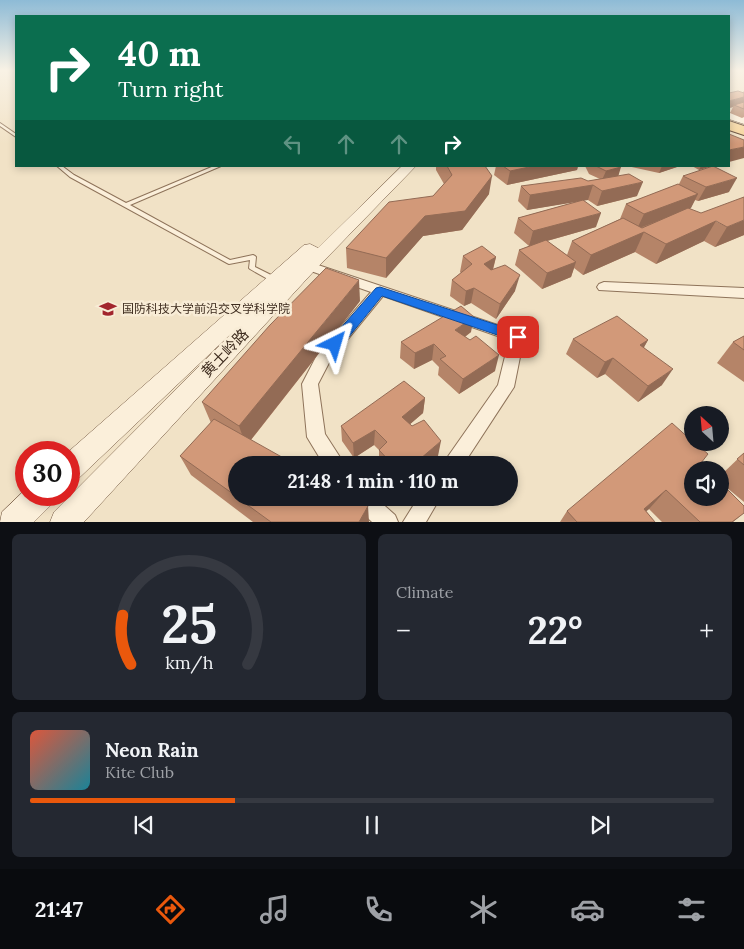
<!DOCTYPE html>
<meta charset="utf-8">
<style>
body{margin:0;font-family:Lora,"Noto Sans SC",serif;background:#242831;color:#f1f3f6;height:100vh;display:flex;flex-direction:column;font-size:19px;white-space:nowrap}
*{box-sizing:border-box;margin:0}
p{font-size:16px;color:#9ea1a6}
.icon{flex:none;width:28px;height:28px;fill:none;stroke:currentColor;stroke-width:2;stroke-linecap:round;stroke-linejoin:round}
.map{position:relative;height:522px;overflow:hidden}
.drawer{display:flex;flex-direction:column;gap:12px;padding:12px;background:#0d0f14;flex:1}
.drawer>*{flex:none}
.banner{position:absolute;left:15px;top:15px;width:715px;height:152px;border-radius:0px;box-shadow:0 2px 8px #0003;background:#0b6e4f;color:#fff;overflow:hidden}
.needle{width:32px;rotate:334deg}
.tools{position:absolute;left:684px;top:406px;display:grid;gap:10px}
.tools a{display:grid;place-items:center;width:45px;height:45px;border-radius:50%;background:#171b24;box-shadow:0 2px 8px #0003;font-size:25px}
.speed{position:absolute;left:15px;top:441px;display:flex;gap:10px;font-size:25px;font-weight:700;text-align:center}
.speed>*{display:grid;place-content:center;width:65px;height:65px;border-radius:50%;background:#171b24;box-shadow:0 2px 8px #0003;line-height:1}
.speed .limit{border:8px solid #d22;background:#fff;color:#111}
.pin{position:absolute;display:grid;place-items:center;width:42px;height:42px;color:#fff;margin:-21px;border-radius:10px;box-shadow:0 2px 8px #0006}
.me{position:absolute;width:55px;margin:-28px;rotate:40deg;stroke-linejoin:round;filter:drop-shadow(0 0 4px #0008)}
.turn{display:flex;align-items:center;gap:18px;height:105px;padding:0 20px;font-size:22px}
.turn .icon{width:65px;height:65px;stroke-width:2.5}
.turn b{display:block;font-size:35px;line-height:42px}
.lanes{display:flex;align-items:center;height:48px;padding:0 20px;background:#0003;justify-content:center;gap:25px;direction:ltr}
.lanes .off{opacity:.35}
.big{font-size:38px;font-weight:700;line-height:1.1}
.drawer .card{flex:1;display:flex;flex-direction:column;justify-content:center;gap:8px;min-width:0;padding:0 18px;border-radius:8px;background:#242831}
.drawer .dial{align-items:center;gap:0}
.dial svg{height:130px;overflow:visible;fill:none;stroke:#363941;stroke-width:7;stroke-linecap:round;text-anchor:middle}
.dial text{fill:#f1f3f6;stroke:none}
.song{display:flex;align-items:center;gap:15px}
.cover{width:60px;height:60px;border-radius:8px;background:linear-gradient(135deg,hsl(10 70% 55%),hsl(190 70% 35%))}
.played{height:5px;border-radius:2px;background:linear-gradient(90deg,#ea580c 30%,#363941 30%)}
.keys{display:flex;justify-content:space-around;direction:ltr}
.heat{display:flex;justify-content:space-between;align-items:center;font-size:28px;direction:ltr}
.drawer .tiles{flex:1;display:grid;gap:12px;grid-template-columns:1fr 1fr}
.card:last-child{grid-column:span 2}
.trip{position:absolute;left:228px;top:456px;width:290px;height:50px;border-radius:25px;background:#171b24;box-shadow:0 2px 8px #0003;font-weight:700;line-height:50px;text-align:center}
.dock{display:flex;height:80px;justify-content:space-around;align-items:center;background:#090b0e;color:#9ea1a6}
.dock .icon{width:35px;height:35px}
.dock .selected{color:#ea580c}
.dock b{font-size:22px;color:#f1f3f6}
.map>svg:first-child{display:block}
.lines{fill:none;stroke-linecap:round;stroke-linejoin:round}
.lane-casing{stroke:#8e735a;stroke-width:2}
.street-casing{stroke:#8e735a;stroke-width:2}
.secondary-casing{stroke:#70543d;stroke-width:1}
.primary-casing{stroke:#5c412e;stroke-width:2}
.lane{fill:#fbefda;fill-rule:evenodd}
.street{fill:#fbefda;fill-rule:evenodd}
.secondary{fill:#fbefda;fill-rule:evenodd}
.primary{fill:#f6d59c;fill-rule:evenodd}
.wall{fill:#b58468}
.shaded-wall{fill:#936b55}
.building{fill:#d29979;stroke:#936b55}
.route{fill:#1a73e8;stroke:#114b97}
.labels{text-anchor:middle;stroke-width:5;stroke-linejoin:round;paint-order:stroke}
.poi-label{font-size:12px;fill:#3e2c1f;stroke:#f8ecd6;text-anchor:start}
.near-street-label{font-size:15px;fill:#3e2c1f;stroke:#f8ecd6}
</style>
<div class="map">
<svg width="744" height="522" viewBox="0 0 744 522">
<rect width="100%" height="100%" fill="#f1e2c6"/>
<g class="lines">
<g class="lane-casing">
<g id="lane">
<polygon points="0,123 16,134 16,137 0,126"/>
<polygon points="57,166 62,166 74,175 126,203 214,166 221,166 130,205 230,260 253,255 255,256 256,257 255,267 277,278 278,280 277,282 273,282 250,269 249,268 250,260 229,264 227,263 70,177"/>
</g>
</g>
<g class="street-casing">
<g id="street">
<polygon points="309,262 522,333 524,337 514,387 463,465 442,465 498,385 509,340 383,296 330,361 318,384 325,434 345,465 324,465 307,437 302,384 318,353 371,292 305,269 303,266"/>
<polygon points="604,282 744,288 744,298 599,290 597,287 599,284"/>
<polygon points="351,498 376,498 395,515 398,522 372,522 354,505"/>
<polygon points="418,498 440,498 426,522 403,522"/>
</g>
</g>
<g class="secondary-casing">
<g id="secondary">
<polygon points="729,112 744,117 744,124 729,119"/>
<polygon points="402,166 416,166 315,270 84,522 50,522 54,512 237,328 79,478 69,482 68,452 304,245 310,244 318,248"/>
<polygon points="26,489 26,495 55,495 51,505 34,522 0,522 2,512"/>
</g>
</g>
<g class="primary-casing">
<polygon id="primary" points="729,121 744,126 744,135 729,130"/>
</g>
<use href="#lane" class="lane"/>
<use href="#street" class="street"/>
<use href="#secondary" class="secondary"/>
<use href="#primary" class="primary"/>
</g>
<g class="wall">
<polygon points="744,91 744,117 742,118 730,113 733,107 729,108"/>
<polygon points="436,166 485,166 489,194 462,230 423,236 386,278 347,268 346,248 433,196 444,184 436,170"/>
<polygon points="496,166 578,166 577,170 507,185 494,175"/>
<polygon points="585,166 620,166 618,176 637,196 597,206 588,200 584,200 596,227 547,241 567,255 572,241 620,219 626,204 679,184 683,176 729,192 698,201 695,200 690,209 744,235 715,247 704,241 656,264 635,252 583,275 574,268 571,277 542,289 515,265 519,250 529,246 514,233 518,218 579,201 527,210 518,201 521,186 588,181 600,179 589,174"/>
<polygon points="627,166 680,166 659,173"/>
<polygon points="692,166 712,166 699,170"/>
<polygon points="463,256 496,257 493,270 515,291 496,319 471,303 464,306 450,296 452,280 461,273 460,272"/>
<polygon points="360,301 251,440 236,465 236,498 353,498 369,522 253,522 191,475 180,456 211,423 202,402"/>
<polygon points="471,332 465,337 495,371 459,394 438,375 439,367 432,360 414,369 400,358 401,342"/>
<polygon points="744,336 744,382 717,363 733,342"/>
<polygon points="573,339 648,340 644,347 662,385 638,402 605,374 597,378 566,354"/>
<polygon points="425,398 423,413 410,424 438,456 428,465 379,465 379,450 374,445 354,458 342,441 341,426"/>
<polygon points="744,453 744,502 720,482 720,476"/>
<polygon points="701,463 744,513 733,522 662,522 649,509 646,511 655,522 560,522 567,511"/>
</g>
<g class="shaded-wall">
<polygon points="744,97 744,104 734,105 733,107 729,108 729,101"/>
<polygon points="744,147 744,158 729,162 729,150"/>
<polygon points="534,166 578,166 577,170 507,185 510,171"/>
<polygon points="662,166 680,166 659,173"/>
<polygon points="701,166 712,166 699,170"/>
<polygon points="621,167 618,177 602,180 606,171"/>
<polygon points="492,176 489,194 462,230 423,236 386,278 386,258 425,216"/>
<polygon points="737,178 729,192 698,201 706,187"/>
<polygon points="643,182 637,196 597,206 602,191"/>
<polygon points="593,185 588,200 527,210 530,195"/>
<polygon points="698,194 691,208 637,229 644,214"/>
<polygon points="601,213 596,227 529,246 533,231"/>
<polygon points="744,220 744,235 715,247 727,227"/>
<polygon points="716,221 704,241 656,264 666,244"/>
<polygon points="644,232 635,252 583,275 591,255"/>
<polygon points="496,257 492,272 484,264"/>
<polygon points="576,262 571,277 542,289 547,273"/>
<polygon points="520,275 515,291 496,319 500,304"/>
<polygon points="359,280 360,301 246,446 239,426"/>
<polygon points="474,288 471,303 464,306 466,291"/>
<polygon points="474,317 471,332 452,346 455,330"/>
<polygon points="648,340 639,356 640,345"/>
<polygon points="434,344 432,360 414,369 415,353"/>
<polygon points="499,355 495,371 459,394 463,379"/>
<polygon points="613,358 605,374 597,378 605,362"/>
<polygon points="673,369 662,385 638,402 648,386"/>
<polygon points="425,398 423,413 401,432 402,417"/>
<polygon points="375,430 374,445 354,458 353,443"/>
<polygon points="441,441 438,456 428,465 413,465"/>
<polygon points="666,490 649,509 634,522 644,509"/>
<polygon points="368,506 369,522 359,522"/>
</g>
<g class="building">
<polygon points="738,91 744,93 744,97 729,101 729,93"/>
<polygon points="744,102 744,109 734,105"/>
<polygon points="729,134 744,140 744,147 729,150"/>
<polygon points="447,166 485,166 492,176 465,211 425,216 386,258 346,248 389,202 433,196 452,175"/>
<polygon points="503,166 534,166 510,171"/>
<polygon points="596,166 620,166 621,167 606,171"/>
<polygon points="713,166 737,178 706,187 683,176"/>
<polygon points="629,174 643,182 602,191 593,185 530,195 521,186 581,178 588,181"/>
<polygon points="678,184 698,194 644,214 626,204"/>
<polygon points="744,197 744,220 727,227 716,221 666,244 644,232 591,255 572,241 623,218 642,228 688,208 701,213"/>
<polygon points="583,200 601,213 533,231 518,218"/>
<polygon points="546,240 576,262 547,273 519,250"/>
<polygon points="482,246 496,257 484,264 491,270 505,265 520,275 500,304 474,288 466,291 452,280 472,264 463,256"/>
<polygon points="326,268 359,280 239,426 202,402 270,325"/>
<polygon points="461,306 474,317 455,330 470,340 476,336 499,355 463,379 440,359 446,356 434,344 415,353 401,342"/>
<polygon points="617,316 648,340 640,345 673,369 648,386 613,358 605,362 573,339"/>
<polygon points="744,336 744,350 733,342"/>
<polygon points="404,381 425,398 402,417 412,426 424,420 441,441 413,465 393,465 379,450 387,442 375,430 353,443 341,426"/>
<polygon points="214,419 296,465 236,465 236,496 180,456"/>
<polygon points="672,423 692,441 692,442 694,442 708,454 701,463 708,470 692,470 692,498 720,498 720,482 744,506 744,513 732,522 700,522 666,490 644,509 655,522 577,522 567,511"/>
<polygon points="744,453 744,465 737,459"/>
<polygon points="238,498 353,498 368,506 359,522 271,522"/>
</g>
<linearGradient id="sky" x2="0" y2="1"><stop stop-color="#8ebbd6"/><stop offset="0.49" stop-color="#f9f2e5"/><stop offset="1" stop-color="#f9f2e5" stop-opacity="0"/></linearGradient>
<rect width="744" height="144" fill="url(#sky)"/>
<polygon class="route" points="380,287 522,333 524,337 522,340 518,342 382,296 340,348 335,349 330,348 328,344 330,340 376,288"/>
<defs>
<g id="university-bare" transform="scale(1.35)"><path d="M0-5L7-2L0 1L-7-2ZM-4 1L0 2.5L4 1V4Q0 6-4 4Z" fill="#a2252d" stroke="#f8ecd6" stroke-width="2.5" paint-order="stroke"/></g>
</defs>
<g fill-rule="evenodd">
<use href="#university-bare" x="108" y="309"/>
</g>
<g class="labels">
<g class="poi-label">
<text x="122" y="313">国防科技大学前沿交叉学科学院</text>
</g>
<g class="near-street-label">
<text transform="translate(225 353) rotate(-46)" y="5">黄土岭路</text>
</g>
</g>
</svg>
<div class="tools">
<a><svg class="needle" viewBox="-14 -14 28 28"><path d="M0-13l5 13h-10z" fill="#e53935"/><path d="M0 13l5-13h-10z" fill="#9ea1a6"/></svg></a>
<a><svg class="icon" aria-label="sound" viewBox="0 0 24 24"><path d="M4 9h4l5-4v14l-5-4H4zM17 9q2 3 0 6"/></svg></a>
</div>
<div class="speed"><div class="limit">30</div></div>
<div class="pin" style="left:518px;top:337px;background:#d93025"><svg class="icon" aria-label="arrive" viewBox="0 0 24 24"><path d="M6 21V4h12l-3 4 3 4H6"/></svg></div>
<svg class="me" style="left:335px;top:344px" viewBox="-20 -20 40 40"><path d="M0-17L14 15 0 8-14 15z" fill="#1a73e8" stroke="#fff" stroke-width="4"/></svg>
<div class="trip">21:48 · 1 min · 110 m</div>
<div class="banner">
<div class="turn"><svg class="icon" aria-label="right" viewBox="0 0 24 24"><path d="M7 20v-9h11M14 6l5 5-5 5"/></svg><div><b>40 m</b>Turn right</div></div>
<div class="lanes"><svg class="icon off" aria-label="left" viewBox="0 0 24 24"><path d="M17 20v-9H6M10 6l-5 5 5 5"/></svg><svg class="icon off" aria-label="ahead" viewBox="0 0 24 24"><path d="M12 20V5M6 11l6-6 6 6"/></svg><svg class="icon off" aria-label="ahead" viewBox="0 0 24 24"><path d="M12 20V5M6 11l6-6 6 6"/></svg><svg class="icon" aria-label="right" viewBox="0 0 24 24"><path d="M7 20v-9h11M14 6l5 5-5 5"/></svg></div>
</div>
</div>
<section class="drawer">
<div class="tiles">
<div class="card dial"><svg viewBox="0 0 100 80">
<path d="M14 69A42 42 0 1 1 86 69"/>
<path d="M14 69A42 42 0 0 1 9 39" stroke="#ea580c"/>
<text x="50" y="56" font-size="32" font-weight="700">25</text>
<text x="50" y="72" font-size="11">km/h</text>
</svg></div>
<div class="card"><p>Climate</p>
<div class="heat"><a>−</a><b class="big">22°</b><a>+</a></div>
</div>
<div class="card">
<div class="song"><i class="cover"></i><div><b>Neon Rain</b><p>Kite Club</p></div></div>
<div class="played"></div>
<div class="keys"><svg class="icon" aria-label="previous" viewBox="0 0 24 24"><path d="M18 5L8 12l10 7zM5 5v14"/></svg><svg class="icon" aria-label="pause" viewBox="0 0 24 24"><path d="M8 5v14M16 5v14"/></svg><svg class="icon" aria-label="next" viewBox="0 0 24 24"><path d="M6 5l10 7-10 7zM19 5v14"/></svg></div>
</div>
</div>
</section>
<nav class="dock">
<b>21:47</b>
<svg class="icon selected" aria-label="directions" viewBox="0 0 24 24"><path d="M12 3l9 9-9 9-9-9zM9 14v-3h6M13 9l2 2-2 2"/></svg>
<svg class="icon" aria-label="music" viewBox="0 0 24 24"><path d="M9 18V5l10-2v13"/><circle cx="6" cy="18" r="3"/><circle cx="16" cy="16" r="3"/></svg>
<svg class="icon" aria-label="phone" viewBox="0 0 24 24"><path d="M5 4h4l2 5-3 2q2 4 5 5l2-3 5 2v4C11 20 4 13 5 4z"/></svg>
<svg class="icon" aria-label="climate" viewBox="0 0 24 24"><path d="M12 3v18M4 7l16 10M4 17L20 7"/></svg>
<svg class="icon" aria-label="car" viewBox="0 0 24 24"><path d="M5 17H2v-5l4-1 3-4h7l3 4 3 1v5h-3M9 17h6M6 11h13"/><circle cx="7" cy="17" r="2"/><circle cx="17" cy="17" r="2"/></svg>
<svg class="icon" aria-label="filters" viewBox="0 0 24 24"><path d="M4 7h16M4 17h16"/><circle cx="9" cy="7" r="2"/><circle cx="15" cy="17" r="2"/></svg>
</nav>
